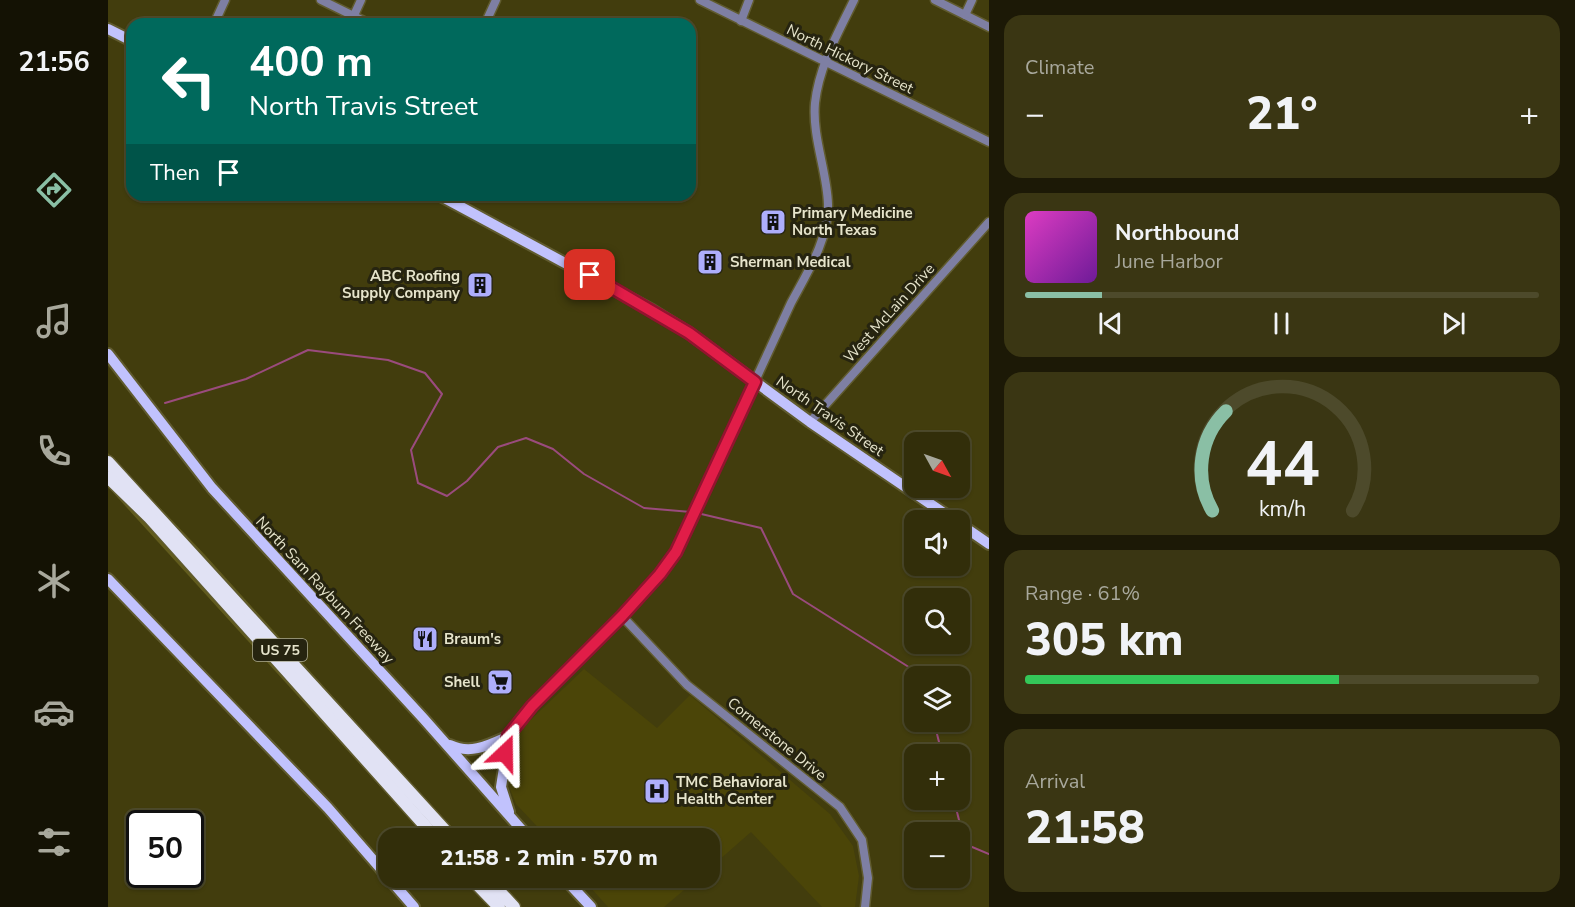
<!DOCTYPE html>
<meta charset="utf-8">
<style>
body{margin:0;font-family:"Nunito Sans",sans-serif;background:#3a3613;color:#f1f3f6;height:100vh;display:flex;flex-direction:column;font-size:22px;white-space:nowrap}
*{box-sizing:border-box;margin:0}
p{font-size:20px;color:#a8a89c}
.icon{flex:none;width:33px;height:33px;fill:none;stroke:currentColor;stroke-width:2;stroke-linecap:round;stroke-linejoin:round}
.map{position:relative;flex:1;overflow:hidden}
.sheet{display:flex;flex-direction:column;gap:15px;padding:15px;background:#1c1906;width:586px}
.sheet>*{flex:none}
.hud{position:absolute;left:18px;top:18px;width:570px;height:183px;border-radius:18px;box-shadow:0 2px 4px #0004,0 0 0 2px #4d4a2b;background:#00695c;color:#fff;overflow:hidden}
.needle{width:39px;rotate:130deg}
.fabs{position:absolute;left:796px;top:432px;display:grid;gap:12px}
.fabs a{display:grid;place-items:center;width:66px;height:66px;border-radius:12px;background:#322e0a;box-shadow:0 2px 4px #0004,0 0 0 2px #4d4a2b;font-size:30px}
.speed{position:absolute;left:18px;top:810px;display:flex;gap:12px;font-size:30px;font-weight:700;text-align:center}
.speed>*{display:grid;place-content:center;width:78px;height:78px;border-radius:50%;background:#322e0a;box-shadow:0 2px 4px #0004,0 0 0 2px #4d4a2b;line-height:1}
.speed .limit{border:3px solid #111;border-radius:9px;background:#fff;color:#111}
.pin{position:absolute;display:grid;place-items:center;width:51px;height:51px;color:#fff;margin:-26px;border-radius:12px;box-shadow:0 3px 9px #0006}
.me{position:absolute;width:66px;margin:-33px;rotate:23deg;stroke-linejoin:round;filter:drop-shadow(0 0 4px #0008)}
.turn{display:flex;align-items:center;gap:21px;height:126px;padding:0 24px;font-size:27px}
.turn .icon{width:78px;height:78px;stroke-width:2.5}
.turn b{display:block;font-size:42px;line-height:51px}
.then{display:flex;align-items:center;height:57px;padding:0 24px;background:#0003;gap:12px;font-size:22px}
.big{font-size:45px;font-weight:800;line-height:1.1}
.sheet .card{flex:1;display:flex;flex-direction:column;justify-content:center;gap:9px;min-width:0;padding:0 21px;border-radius:18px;background:#3a3613}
.sheet .dial{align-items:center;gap:0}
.dial svg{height:156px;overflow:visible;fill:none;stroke:#4d4a2b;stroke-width:7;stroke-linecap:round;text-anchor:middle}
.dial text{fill:#f1f3f6;stroke:none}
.song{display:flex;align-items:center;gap:18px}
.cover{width:72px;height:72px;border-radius:9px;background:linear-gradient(135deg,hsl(310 70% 55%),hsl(280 70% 35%))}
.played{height:6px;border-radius:3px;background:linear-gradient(90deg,#8abfa5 15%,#4d4a2b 15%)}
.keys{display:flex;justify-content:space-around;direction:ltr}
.heat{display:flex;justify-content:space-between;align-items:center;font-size:33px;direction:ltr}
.charge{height:9px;border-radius:4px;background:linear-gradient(90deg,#34c759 61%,#4d4a2b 0)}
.trip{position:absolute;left:270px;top:828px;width:342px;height:60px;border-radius:18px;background:#322e0a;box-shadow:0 2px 4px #0004,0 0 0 2px #4d4a2b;font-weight:800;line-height:60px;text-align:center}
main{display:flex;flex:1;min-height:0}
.tab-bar{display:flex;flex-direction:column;width:108px;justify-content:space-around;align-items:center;background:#141204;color:#a8a89c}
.tab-bar .icon{width:42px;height:42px}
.tab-bar .active{color:#8abfa5}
.tab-bar b{font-size:27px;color:#f1f3f6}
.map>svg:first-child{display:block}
.built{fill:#4b4508}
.green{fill:#625c1d}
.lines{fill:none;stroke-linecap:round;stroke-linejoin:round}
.stream{stroke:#9a4b7d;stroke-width:2}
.minor-casing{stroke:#605b2f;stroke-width:11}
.major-casing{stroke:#605b2f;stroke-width:14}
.highway-casing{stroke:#605b2f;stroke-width:15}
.minor{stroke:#7e7fa3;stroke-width:8}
.major{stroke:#c1c2fd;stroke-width:10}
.highway{stroke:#e1e2f4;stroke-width:12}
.route-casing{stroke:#92132f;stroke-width:15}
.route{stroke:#e11d48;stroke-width:10}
.labels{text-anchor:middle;stroke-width:6;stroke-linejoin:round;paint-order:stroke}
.shield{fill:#262410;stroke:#acaa93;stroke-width:1.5}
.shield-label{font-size:14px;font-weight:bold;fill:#e6e4cb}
.street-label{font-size:15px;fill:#e6e4cb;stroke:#262410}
.poi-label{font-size:15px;font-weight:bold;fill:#e6e4cb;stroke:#262410;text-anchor:start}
</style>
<main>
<nav class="tab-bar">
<b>21:56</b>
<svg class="icon active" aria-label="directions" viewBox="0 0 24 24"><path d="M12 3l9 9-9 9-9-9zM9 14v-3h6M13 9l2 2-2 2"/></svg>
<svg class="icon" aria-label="music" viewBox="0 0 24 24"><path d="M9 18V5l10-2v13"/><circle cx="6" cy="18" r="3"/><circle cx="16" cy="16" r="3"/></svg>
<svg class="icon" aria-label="phone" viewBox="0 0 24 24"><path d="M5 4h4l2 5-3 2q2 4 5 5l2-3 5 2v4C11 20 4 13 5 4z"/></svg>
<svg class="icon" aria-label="climate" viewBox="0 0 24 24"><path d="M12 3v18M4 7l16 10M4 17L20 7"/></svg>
<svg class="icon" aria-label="car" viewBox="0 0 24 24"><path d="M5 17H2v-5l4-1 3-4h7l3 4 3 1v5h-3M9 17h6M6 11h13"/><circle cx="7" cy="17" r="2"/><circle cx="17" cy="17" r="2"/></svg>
<svg class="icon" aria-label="filters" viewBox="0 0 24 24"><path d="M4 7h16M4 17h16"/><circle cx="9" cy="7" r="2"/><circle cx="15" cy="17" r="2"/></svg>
</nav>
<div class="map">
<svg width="881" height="907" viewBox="0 0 881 907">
<rect width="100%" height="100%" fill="#423d0d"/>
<g class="built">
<polygon points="476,669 549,728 582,695 722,814 745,846 751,876 747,907 714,907 643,832 602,868 602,838 440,838 408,804 398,779 413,729"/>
<polygon points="474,878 590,878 556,907 500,907"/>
</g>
<polygon class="green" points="0,453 97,555 353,838 319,838 0,487"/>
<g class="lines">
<g class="stream">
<polyline points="57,403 138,379 200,350 280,360 317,373 334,394 303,450 310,483 339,496 359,481 390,447 418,438 445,449 476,474 536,508 583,512"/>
<polyline points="589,513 653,528 685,594 815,676"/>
<polyline points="826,722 834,754"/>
<polyline points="846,800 857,844 881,854"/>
</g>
<g class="minor-casing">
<g id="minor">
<polyline points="213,0 262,24"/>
<polyline points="592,0 881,142"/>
<polyline points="827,0 881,27"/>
<polyline points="857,15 864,0"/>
<polyline points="633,21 641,0"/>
<polyline points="106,24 117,0"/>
<polyline points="242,24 253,0"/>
<polyline points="377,24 388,0"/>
<polyline points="702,422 881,222"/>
<polyline points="514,616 579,685 732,807 754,840 760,878 757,907"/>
<path d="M 401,736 C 452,670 520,620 568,552 L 683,303 C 699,273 721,239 720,204 C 719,171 704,137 707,103 C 711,66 730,33 746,0"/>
</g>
</g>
<g class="major-casing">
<g id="major">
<polyline points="0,29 24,41"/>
<polyline points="331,195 544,310 581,333 702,422 846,520"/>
<polyline points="0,354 104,488 315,718 421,838"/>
<polyline points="852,524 881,544"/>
<polyline points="0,579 220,808 306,907"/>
<polyline points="401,736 393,787 401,812"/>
<path d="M 342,745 C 363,755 381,745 401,736"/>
<polyline points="456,878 483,907"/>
</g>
</g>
<g class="highway-casing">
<g id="highway">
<polyline points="0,462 344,838"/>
<polyline points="0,477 42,518 328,838"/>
<polyline points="363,878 391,907"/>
<polyline points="379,878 406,907"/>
</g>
</g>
<use href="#minor" class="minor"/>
<use href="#major" class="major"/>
<use href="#highway" class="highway"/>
</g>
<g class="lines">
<g class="route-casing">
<polyline id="route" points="397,753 400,736 424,706 514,616 552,574 568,552 647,382 581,333 482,275"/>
</g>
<use href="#route" class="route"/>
</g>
<defs>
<g id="building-square" transform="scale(1.35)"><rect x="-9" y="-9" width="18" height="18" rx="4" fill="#aeaefb" stroke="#262410"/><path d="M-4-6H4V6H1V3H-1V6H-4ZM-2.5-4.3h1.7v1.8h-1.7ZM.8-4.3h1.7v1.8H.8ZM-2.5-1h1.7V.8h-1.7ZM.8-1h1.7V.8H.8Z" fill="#111"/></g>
<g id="restaurant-square" transform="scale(1.35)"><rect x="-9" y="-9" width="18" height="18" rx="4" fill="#aeaefb" stroke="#262410"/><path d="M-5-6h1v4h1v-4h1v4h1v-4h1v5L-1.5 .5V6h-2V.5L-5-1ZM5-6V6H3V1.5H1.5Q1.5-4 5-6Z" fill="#111"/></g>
<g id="supermarket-square" transform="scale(1.35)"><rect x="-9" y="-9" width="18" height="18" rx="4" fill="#aeaefb" stroke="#262410"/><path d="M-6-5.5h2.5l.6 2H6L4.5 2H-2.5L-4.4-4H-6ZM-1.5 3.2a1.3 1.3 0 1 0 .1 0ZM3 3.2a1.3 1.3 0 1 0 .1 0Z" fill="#111"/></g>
<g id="hospital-square" transform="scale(1.35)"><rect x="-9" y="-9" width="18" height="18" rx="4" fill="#aeaefb" stroke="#262410"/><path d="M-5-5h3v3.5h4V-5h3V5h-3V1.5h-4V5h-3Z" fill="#111"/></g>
</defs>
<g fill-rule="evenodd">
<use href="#building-square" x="665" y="222"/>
<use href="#building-square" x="602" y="262"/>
<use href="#building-square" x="372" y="285"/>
<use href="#restaurant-square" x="317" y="639"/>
<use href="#supermarket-square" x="392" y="682"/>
<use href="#hospital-square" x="549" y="791"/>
</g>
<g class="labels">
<rect class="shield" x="145" y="639" width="54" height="22" rx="4.5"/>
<g class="shield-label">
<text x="172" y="655">US 75</text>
</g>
<g class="street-label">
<text transform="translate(742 59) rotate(26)" y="5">North Hickory Street</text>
<text transform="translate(781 313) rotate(-48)" y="5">West McLain Drive</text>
<text transform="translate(722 416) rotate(35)" y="5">North Travis Street</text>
<text transform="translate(217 590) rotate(47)" y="5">North Sam Rayburn Freeway</text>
<text transform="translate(669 739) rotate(39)" y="5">Cornerstone Drive</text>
</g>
<g class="poi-label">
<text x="684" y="218">Primary Medicine<tspan x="684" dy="17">North Texas</tspan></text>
<text x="622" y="267">Sherman Medical</text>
<text x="352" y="281" text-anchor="end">ABC Roofing<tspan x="352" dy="17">Supply Company</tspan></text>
<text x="336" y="644">Braum's</text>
<text x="372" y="687" text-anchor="end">Shell</text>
<text x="568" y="787">TMC Behavioral<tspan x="568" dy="17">Health Center</tspan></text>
</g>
</g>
</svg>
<div class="fabs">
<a><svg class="needle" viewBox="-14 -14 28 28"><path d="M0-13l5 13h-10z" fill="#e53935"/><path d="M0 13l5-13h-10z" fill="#a8a89c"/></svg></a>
<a><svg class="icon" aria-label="sound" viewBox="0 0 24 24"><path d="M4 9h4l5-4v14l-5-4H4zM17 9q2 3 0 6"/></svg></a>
<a><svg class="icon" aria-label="search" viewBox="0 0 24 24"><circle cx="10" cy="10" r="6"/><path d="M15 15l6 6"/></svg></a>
<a><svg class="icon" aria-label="layers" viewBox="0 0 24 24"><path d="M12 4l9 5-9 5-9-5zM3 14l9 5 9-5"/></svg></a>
<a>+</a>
<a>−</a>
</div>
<div class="speed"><div class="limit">50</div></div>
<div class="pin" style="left:482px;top:275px;background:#d93025"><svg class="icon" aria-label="arrive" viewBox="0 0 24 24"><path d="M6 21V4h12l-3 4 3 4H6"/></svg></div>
<svg class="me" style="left:397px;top:753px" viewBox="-20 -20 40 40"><path d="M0-17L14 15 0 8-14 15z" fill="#e11d48" stroke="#fff" stroke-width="4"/></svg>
<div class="trip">21:58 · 2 min · 570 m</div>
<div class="hud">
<div class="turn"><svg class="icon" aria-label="left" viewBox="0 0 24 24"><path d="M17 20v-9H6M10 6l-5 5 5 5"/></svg><div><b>400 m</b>North Travis Street</div></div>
<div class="then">Then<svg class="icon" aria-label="arrive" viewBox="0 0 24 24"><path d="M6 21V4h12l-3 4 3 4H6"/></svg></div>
</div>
</div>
<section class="sheet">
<div class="card"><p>Climate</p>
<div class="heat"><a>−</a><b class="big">21°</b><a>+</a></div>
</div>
<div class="card">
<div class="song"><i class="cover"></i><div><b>Northbound</b><p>June Harbor</p></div></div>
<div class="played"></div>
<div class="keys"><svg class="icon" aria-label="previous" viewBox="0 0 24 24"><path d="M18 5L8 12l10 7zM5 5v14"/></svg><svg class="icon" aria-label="pause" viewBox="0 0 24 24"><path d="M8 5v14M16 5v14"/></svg><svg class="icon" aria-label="next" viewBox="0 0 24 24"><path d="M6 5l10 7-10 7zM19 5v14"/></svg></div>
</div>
<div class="card dial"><svg viewBox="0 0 100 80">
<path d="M14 69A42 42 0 1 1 86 69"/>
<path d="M14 69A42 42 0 0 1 21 18" stroke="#8abfa5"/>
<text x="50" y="56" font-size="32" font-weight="700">44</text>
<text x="50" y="72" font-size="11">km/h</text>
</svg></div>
<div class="card"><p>Range · 61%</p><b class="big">305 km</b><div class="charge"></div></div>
<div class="card"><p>Arrival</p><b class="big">21:58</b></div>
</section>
</main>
